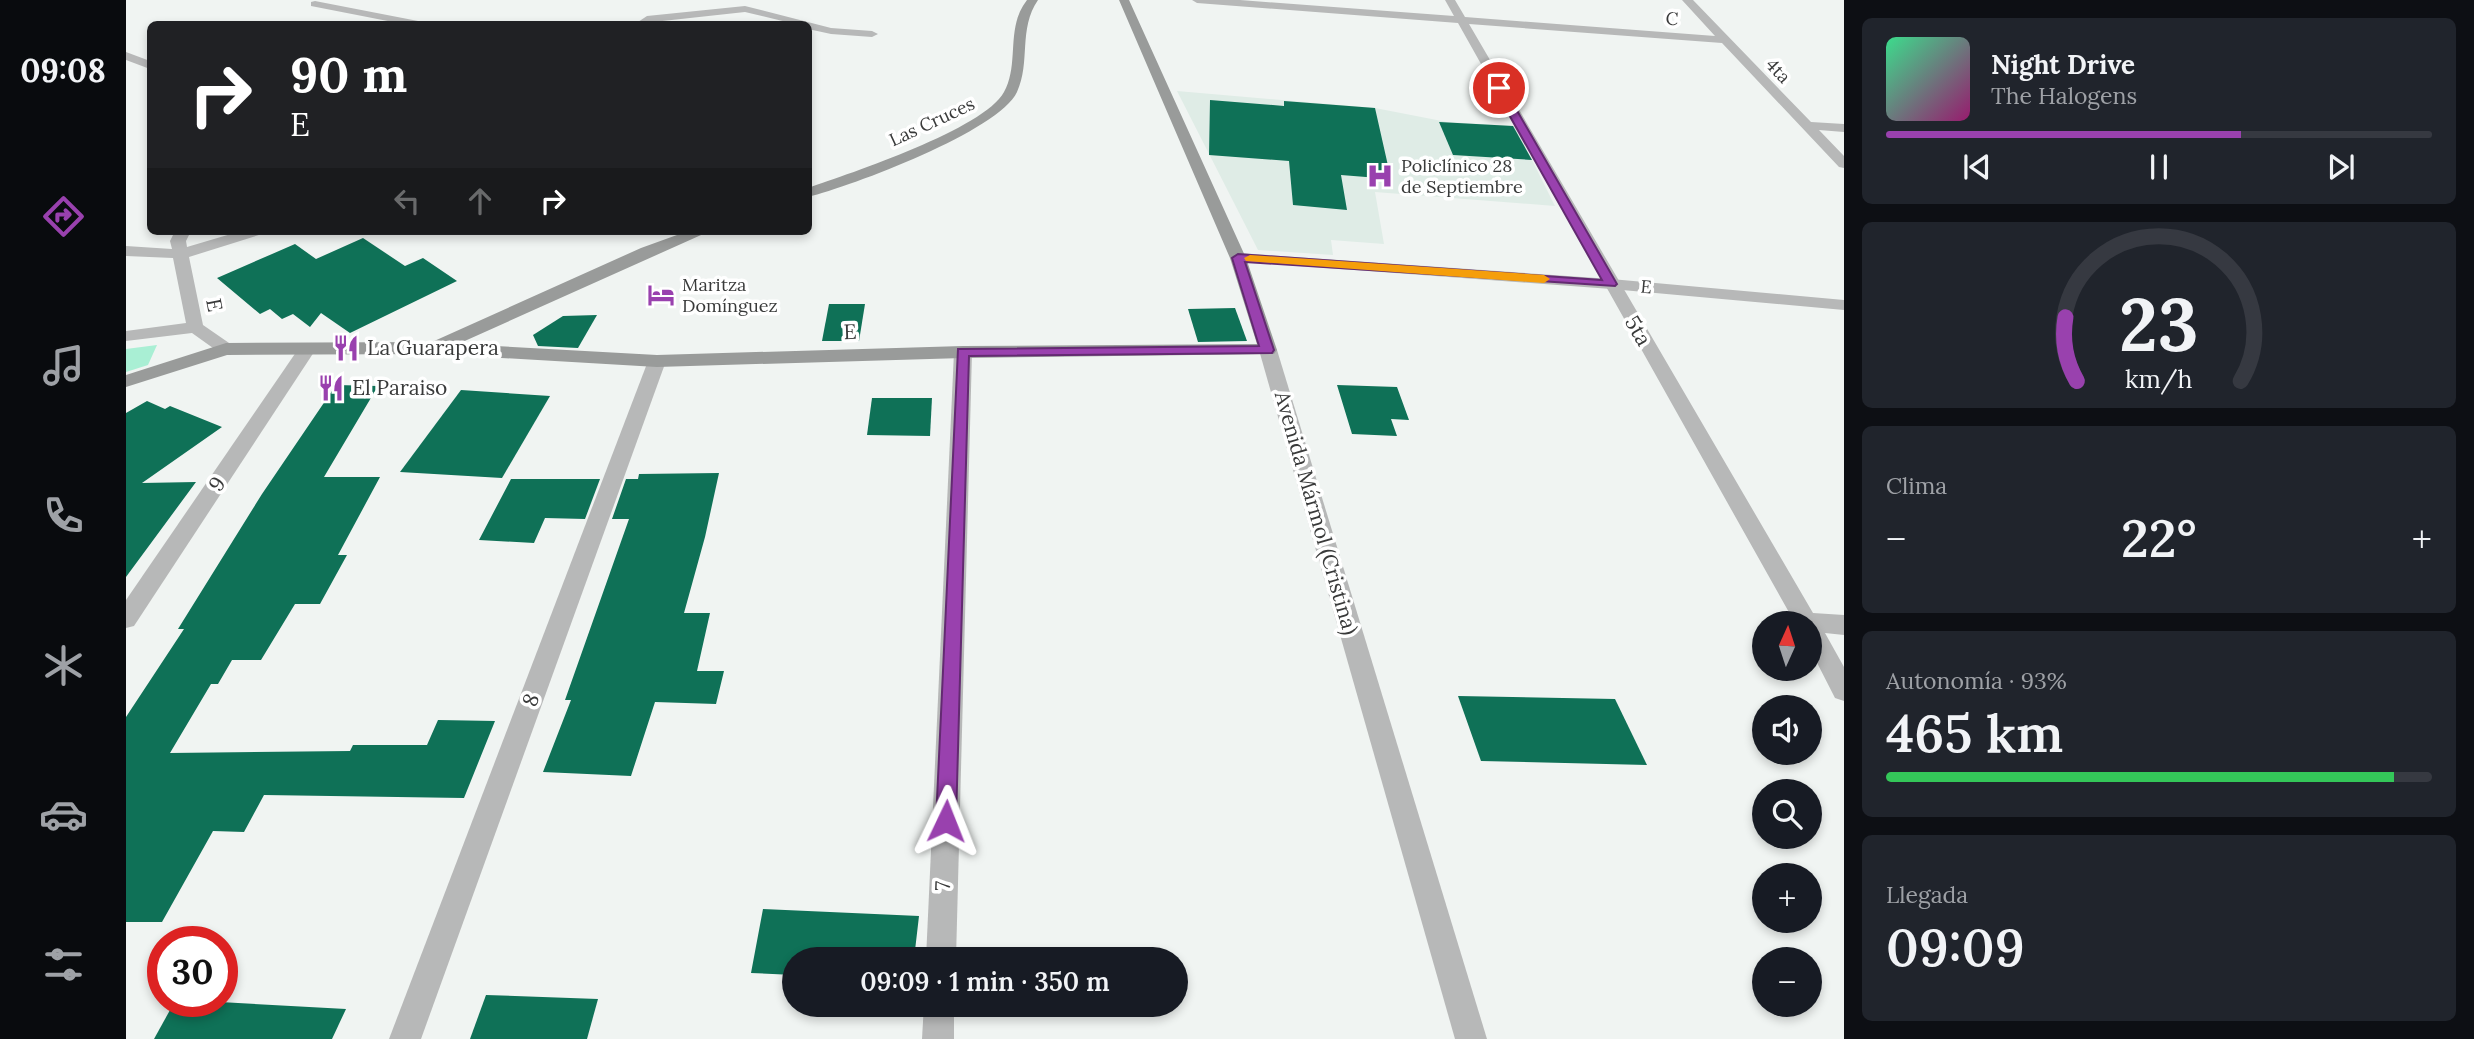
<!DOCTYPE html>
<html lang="es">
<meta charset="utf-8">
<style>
body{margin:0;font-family:Lora,serif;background:#20242c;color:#f1f3f6;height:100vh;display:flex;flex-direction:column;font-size:26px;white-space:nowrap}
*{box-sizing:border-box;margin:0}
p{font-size:23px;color:#9ea1a6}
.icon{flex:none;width:38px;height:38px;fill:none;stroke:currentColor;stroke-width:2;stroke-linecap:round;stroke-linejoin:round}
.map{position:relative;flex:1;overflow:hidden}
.side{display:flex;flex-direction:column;gap:18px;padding:18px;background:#0d0f14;width:630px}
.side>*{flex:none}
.top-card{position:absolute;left:21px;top:21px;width:665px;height:214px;border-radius:10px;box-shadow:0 4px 10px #0003;background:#202124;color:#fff;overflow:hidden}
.needle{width:46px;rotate:3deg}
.controls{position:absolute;left:1626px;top:611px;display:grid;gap:14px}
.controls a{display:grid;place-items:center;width:70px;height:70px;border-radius:50%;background:#171b24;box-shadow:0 4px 10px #0003;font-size:35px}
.speed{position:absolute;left:21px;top:926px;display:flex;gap:14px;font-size:35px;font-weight:700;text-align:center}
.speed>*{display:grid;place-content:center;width:91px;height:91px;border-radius:50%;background:#171b24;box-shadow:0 4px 10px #0003;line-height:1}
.speed .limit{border:10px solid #d22;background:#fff;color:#111}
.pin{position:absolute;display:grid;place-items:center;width:60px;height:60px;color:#fff;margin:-30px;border:4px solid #fff;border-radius:50%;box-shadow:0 2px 7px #0007}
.me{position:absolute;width:77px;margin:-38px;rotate:2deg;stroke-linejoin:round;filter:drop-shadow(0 0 5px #0008)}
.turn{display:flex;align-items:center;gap:24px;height:147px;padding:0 28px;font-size:32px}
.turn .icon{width:91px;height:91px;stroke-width:2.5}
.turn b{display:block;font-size:49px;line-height:60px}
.lanes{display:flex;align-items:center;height:66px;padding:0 28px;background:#0003;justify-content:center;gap:35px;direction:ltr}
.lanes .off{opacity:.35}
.big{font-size:52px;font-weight:600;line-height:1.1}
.side .card{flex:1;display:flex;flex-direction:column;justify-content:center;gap:10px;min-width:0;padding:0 24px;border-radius:10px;background:#20242c}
.side .dial{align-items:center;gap:0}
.dial svg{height:182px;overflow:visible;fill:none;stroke:#363941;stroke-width:7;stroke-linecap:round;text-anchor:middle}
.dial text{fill:#f1f3f6;stroke:none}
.song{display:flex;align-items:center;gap:21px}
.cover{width:84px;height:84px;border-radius:10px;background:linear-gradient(135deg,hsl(150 70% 55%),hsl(320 70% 35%))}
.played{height:7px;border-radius:4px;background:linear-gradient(90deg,#9941ae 65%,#363941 65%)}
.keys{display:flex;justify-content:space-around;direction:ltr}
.heat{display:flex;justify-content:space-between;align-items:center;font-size:38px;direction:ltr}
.charge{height:10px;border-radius:5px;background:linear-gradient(90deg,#34c759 93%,#363941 0)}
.trip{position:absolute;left:656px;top:947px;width:406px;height:70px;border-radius:35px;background:#171b24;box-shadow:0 4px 10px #0003;font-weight:600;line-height:70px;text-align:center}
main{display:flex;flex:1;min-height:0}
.menu{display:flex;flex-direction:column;width:126px;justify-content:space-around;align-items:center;background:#090b0e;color:#9ea1a6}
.menu .icon{width:49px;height:49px}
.menu .current{color:#9941ae}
.menu b{font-size:32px;color:#f1f3f6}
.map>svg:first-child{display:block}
.built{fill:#dfece6}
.green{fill:#a9efd4}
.building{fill:#0f7157}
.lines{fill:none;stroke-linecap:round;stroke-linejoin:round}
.minor{fill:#b7b8b8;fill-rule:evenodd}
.tertiary{fill:#b7b8b8;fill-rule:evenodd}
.secondary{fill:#999b9a;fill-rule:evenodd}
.route{fill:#9941ae;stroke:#632a71;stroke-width:2}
.slow{fill:#f59e0b}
.labels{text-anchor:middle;stroke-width:7;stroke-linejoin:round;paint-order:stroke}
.far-street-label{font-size:18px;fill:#393a3a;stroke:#fff}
.far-poi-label{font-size:18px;fill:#393a3a;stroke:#fff;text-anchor:start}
.street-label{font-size:21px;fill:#393a3a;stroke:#fff}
.poi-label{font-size:21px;fill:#393a3a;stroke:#fff;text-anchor:start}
</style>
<main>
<nav class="menu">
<b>09:08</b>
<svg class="icon current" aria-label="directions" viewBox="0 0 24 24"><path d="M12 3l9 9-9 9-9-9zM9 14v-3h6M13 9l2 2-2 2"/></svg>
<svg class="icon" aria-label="music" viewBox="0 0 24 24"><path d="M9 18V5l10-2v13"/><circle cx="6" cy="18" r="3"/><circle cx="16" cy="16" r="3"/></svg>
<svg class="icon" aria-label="phone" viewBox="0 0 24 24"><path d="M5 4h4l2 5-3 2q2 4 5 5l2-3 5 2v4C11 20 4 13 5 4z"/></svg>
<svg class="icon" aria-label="climate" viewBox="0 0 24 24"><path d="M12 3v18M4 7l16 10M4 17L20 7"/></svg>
<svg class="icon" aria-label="car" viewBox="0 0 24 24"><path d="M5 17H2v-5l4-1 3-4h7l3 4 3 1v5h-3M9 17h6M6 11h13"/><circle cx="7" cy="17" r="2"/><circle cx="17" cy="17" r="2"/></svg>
<svg class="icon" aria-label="filters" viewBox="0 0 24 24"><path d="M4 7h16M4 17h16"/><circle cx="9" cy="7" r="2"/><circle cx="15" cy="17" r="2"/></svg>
</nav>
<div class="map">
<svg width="1718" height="1039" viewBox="0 0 1718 1039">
<rect width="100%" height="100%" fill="#f0f4f2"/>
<polygon class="built" points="1051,91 1249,108 1321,122 1389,126 1429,206 1249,192 1258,244 1205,240 1207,255 1132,250"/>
<polygon class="green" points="31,345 22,365 0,372 0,349"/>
<g class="building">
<polygon points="1084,100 1158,106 1158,101 1249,108 1265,179 1215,175 1221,210 1167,205 1163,161 1083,155"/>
<polygon points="1313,122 1387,126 1406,160 1327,155"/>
<polygon points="237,238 279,266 297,258 331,281 224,333 195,313 184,327 167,314 156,319 144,309 134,314 91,278 169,244 190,259"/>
<polygon points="703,304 739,304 733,341 696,341"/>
<polygon points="1109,308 1121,341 1072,342 1062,309"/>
<polygon points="471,315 452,348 412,346 407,335 437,316"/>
<polygon points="210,385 252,386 198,477 254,477 212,555 221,555 194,604 169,604 135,660 106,660 92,684 85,684 44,753 224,751 227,745 301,745 312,720 369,721 338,798 138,795 118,832 87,831 36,922 0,922 0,717 58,629 52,629 136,494"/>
<polygon points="1211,385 1271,387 1283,420 1265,419 1271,436 1226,434"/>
<polygon points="335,390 424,396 376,478 274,472"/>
<polygon points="746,398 806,398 804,436 741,435"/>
<polygon points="21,401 39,409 44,406 96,427 16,483 70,482 0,577 0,413"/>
<polygon points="593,473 579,537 558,613 584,613 571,671 598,671 590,704 529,702 505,776 417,772 445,700 439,700 503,519 486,519 500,479 512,479 513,474"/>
<polygon points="385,479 474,479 459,519 419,518 408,543 353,540"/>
<polygon points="1332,696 1489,699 1521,765 1355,761"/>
<polygon points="637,909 793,916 788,959 668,959 668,975 625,973"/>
<polygon points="360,995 472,999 461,1039 344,1039"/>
<polygon points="49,1001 76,1001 220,1009 206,1039 28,1039"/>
</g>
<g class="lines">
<g class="minor">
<polygon points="1066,0 1114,0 1328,16 1319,0 1329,0 1339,17 1589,36 1556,0 1567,0 1685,122 1718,124 1718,132 1693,130 1718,156 1718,168 1713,167 1596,43 1343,24 1687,613 1718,615 1718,635 1699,633 1718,667 1718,701 1709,698 1684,649 1684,623 1669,623 1332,23 1071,3"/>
<polygon points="189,1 292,21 298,24 277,24 185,6 185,2"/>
<polygon points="619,6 705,28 746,31 752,34 746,37 705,34 682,29 682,24 669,24 619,12 509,24 521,16"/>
<polygon points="0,52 24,61 24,69 0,60"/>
<polygon points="49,231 65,231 60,241 61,247 115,231 139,231 136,234 63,257 77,325 106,345 109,349 106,353 94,353 66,333 0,341 0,331 60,323 47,258 0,256 0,246 46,249 44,241"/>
<polygon points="181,343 190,349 8,626 0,628 0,600 175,345"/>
<polygon points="1142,344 1151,350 1361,1039 1329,1039 1133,350"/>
<polygon points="837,346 846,352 830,959 800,959 828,352"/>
<polygon points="531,355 540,361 295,1039 263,1039 522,361"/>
<polygon points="798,1004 828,1004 828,1039 796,1039"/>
</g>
<polygon class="tertiary" points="1112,253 1485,279 1718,300 1718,310 1485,289 1106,261 1104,258 1106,255"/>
<g class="secondary">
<path d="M 901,0 L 912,0 C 892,29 905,62 891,92 C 873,131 726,186 682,197 L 682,188 C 725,173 858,129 878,92 C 894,63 879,28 901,0 Z"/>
<polygon points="993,0 1003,0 1120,258 1151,350 1148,354 837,358 531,367 308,354 101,355 0,387 0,375 100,343 306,342 515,248 562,231 584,231 332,344 531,355 837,346 1131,344 1104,258"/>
</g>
</g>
<polygon class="route" points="1373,85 1378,88 1491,284 1489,286 1119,262 1148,350 1146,353 843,356 830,821 827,828 820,831 812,828 810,821 832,349 1133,346 1106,258 1112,254 1476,280 1368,88"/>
<polygon class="slow" points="1124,255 1418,275 1424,279 1418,283 1120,261 1118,258"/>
<defs>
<g id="hospital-bare" transform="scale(2.1)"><path d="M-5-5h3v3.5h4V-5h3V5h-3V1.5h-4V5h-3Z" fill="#9941ae" stroke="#fff" stroke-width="2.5" paint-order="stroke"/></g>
<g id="hotel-bare" transform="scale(2.1)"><path d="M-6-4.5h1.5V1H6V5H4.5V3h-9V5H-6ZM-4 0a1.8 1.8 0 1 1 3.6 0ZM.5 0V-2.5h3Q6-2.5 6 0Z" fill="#9941ae" stroke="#fff" stroke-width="2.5" paint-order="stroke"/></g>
<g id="restaurant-bare" transform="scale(2.1)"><path d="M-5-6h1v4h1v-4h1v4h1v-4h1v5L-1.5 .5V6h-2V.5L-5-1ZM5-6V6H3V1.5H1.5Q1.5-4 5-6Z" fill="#9941ae" stroke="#fff" stroke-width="2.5" paint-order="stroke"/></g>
</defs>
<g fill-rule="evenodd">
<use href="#hospital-bare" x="1254" y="176"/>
<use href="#hotel-bare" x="535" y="295"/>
<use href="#restaurant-bare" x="220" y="348"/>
<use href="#restaurant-bare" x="205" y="388"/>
</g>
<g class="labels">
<g class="far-street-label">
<text transform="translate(1546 19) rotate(4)" y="6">C</text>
<text transform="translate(1652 71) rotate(47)" y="6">4ta</text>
<text transform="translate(806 122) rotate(-25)" y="6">Las Cruces</text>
<text transform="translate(1520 287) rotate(5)" y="6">E</text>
</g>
<g class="far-poi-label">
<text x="1275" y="172">Policlínico 28<tspan x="1275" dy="21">de Septiembre</tspan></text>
<text x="556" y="291">Maritza<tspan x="556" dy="21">Domínguez</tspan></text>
</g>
<g class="street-label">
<text transform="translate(88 305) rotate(79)" y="7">E</text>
<text transform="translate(1512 331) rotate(60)" y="7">5ta</text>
<text transform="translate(724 332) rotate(-2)" y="7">E</text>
<text transform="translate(91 484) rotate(-56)" y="7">9</text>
<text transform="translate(1190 513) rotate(74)" y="7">Avenida Mármol (Cristina)</text>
<text transform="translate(405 700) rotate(-70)" y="7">8</text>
<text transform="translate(817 886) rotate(-88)" y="7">7</text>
</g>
<g class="poi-label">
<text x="241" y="355">La Guarapera</text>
<text x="226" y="395">El Paraiso</text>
</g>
</g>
</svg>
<div class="controls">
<a><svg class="needle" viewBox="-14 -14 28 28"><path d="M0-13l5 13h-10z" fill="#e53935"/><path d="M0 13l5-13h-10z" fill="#9ea1a6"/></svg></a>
<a><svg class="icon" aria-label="sound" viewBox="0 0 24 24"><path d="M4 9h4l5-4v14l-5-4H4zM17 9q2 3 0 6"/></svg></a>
<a><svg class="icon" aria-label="search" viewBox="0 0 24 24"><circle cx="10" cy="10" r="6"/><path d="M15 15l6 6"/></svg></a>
<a>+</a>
<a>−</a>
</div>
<div class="speed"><div class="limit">30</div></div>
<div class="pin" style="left:1373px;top:88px;background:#d93025"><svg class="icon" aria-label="arrive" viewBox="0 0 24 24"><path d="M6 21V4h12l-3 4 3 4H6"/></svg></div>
<svg class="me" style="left:820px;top:821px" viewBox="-20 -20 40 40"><path d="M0-17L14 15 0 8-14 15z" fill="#9941ae" stroke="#fff" stroke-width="4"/></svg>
<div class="trip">09:09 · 1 min · 350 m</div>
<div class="top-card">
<div class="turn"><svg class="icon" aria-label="right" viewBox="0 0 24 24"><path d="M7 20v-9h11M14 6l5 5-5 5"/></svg><div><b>90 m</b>E</div></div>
<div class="lanes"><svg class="icon off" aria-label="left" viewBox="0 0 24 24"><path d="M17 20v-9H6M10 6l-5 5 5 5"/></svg><svg class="icon off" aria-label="ahead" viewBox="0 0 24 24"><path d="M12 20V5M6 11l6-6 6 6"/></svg><svg class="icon" aria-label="right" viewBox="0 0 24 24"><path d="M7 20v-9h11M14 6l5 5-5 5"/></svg></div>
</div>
</div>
<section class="side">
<div class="card">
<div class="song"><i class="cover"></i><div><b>Night Drive</b><p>The Halogens</p></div></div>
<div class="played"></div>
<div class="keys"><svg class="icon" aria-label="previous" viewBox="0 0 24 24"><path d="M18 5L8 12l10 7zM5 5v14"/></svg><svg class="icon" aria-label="pause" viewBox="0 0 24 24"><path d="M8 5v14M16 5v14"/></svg><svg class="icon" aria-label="next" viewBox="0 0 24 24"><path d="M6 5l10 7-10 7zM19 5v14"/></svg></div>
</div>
<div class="card dial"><svg viewBox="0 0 100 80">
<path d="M14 69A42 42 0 1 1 86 69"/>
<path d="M14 69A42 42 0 0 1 9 41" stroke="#9941ae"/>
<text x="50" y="56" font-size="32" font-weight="700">23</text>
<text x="50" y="72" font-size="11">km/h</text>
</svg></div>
<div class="card"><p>Clima</p>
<div class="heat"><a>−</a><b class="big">22°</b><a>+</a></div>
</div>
<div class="card"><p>Autonomía · 93%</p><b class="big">465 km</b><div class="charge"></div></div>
<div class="card"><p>Llegada</p><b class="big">09:09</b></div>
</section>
</main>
